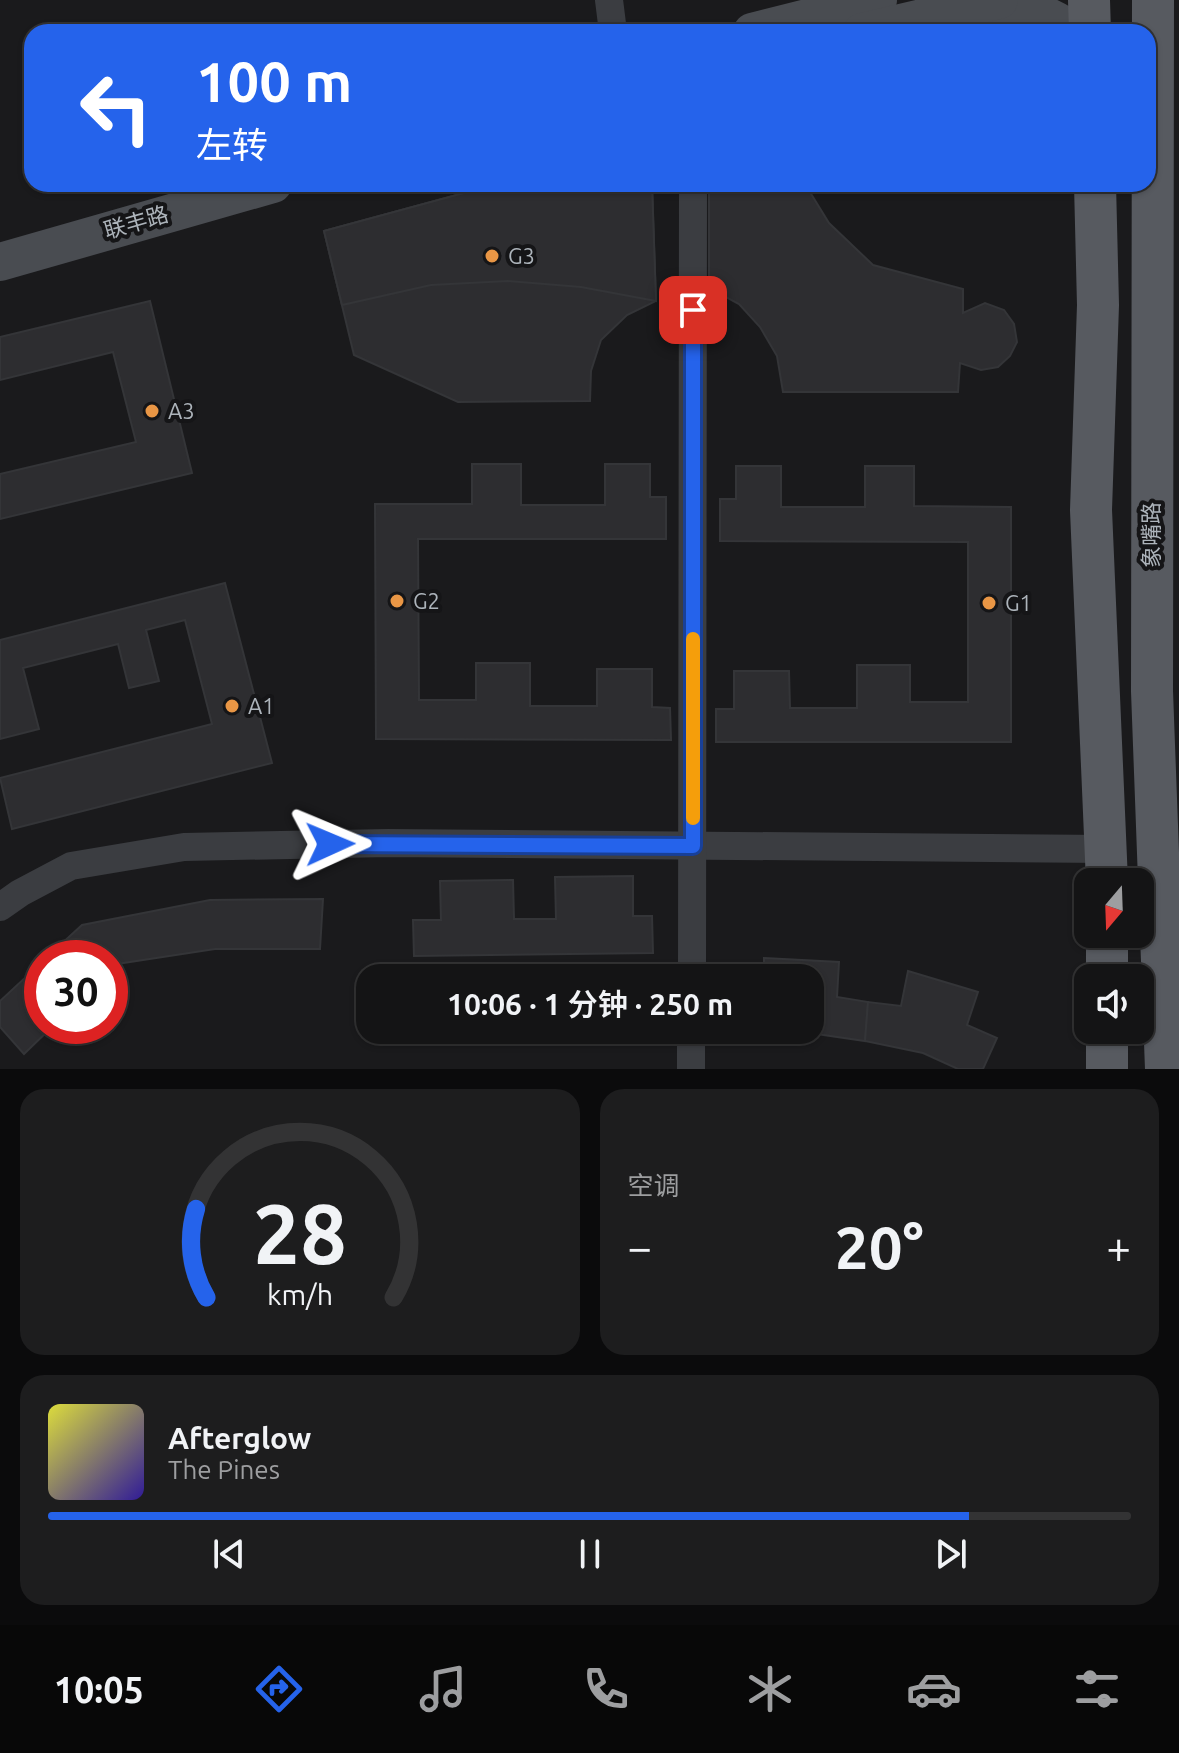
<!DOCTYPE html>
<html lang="zh">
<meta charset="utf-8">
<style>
body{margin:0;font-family:Ubuntu,"Noto Sans SC",sans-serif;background:#1d1d1e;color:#f1f3f6;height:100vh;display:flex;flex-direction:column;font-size:30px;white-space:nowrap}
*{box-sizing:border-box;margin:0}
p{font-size:26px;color:#9d9ea0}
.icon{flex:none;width:44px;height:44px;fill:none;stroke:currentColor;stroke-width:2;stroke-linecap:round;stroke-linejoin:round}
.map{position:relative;height:1069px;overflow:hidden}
.sheet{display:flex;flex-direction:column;gap:20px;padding:20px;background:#0b0b0c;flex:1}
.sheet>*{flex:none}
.hud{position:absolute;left:24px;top:24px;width:1132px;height:168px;border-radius:24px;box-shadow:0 2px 6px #0004,0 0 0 2px #333334;background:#2563eb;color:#fff;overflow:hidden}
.needle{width:52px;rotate:199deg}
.controls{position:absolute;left:1074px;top:868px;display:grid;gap:16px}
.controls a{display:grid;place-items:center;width:80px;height:80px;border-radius:16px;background:#141415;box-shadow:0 2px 6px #0004,0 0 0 2px #333334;font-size:40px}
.speed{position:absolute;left:24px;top:940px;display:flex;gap:16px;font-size:40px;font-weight:700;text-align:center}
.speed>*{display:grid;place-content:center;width:104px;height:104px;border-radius:50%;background:#141415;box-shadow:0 2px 6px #0004,0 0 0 2px #333334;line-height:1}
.speed .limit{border:12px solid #d22;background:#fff;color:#111}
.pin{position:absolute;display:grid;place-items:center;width:68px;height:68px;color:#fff;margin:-34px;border-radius:16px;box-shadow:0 4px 12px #0006}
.me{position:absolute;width:88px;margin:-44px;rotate:89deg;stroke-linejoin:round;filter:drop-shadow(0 0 6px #0008)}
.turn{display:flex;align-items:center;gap:28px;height:168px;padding:0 40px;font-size:36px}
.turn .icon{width:104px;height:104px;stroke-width:2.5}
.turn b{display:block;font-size:56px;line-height:68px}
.big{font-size:60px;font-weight:600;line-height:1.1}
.sheet .tile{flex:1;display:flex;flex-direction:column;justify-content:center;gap:12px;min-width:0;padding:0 28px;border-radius:24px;background:#1d1d1e}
.sheet .dial{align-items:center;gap:0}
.dial svg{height:208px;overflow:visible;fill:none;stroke:#333334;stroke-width:7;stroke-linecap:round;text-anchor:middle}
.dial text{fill:#f1f3f6;stroke:none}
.song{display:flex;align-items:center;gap:24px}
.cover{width:96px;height:96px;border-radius:12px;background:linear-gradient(135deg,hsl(60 70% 55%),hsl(250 70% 35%))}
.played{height:8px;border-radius:4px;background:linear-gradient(90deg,#2563eb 85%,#333334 85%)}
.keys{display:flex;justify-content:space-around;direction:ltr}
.heat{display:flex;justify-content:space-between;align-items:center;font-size:44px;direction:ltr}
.sheet .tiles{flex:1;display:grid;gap:20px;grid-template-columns:1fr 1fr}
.tile:last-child{grid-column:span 2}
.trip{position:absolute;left:356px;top:964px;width:468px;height:80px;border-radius:24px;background:#141415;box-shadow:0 2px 6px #0004,0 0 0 2px #333334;font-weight:600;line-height:80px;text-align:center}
.menu{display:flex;height:128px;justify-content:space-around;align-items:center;background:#080808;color:#9d9ea0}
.menu .icon{width:56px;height:56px}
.menu .active{color:#2563eb}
.menu b{font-size:36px;color:#f1f3f6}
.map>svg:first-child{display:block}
.building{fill:#2d2d30;stroke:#343538;stroke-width:2}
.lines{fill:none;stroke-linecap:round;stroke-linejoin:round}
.minor{stroke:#3b3d41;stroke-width:28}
.secondary{stroke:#494c51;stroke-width:38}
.primary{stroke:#575a60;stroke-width:42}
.route-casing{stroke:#184099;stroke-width:20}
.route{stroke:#2563eb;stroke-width:14}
.slow{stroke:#f59e0b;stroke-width:14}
.poi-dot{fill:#e99645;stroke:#151517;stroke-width:3}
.labels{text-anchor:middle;stroke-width:8;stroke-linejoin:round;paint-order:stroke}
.street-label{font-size:22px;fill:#adb4bb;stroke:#151517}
.poi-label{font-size:22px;fill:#adb4bb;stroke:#151517;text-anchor:start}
</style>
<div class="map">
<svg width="1179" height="1069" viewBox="0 0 1179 1069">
<rect width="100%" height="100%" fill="#1a1a1c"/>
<g class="building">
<polygon points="497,184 652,184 656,301 627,315 601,340 591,371 590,401 458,402 354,355 324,231"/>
<polygon points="497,184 652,184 656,301 581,287 508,281 431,285 342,305 324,231"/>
<polygon points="709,184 805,184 829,223 873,265 963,289 963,313 985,303 1004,310 1014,324 1017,342 1010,356 998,367 981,370 960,363 958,392 783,392 777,356 760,327 739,304 709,288"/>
<polygon points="150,301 192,473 0,519 0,474 136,442 113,352 0,380 0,337"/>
<polygon points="472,464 521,464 521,505 605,505 605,464 650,464 650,497 666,497 666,539 418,539 419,700 476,700 476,663 530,663 530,706 597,706 597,669 652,669 652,707 670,708 671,740 376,739 375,504 472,504"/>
<polygon points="736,466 781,466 781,507 865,507 865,466 914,466 914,506 1011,507 1011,742 716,742 716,709 734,709 734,671 789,671 790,708 857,708 857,665 910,665 910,702 968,702 968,542 720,541 720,499 736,499"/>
<polygon points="225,583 272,763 12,829 0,778 212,724 185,620 146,630 159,681 129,688 118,644 23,668 39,729 0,739 0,640"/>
<polygon points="633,876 633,916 652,916 653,953 414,956 413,920 441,920 440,881 513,880 514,919 556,919 555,877"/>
<polygon points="323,899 320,949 215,949 117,964 110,971 110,958 46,958 82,925 210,900"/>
<polygon points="764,958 839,962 837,997 868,1002 865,1041 803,1032 740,1035 740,1030 810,1030 810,978 764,978"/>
<polygon points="42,962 42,1026 53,1026 24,1054 0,1027 0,1001"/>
<polygon points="908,971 978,992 967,1025 997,1038 983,1069 958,1069 923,1053 865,1041 868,1002 901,1006"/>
</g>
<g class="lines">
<g class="minor">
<polyline points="609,0 613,32"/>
<polyline points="0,907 20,893 71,866 184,847 388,843 1107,849"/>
<polyline points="692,978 693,184"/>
<polyline points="691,1069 691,1030"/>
</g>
<g class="secondary">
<path d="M 976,7 C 1013,5 1043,8 1073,32"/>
<polyline points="752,32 878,0"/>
<polyline points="862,32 999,0"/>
<polyline points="0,262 273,184"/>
</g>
<g class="primary">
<polyline points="1089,0 1090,32"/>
<polyline points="1153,0 1152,691 1166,1069"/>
<polyline points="1095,184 1098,305 1091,510 1107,882"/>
<polyline points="1107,934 1107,978"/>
<polyline points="1107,1030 1107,1069"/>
</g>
</g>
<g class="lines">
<g class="route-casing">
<polyline id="route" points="330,844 693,846 693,310"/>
</g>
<use href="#route" class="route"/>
<polyline class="slow" points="693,818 693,639"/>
</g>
<g class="poi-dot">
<circle cx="492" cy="256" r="8"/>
<circle cx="152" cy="411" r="8"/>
<circle cx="397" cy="601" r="8"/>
<circle cx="989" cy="603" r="8"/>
<circle cx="232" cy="706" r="8"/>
</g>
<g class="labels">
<g class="street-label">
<text transform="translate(136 222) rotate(-16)" y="8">联丰路</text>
<text transform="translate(1151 535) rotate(-90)" y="8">象嘴路</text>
</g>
<g class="poi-label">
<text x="508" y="264">G3</text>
<text x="168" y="419">A3</text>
<text x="413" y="609">G2</text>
<text x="1005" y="611">G1</text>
<text x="248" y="714">A1</text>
</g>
</g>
</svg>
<div class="controls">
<a><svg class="needle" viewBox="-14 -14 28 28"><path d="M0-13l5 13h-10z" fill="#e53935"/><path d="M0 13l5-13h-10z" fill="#9d9ea0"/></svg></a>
<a><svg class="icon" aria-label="sound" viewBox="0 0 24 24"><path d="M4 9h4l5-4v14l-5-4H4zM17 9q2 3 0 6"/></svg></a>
</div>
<div class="speed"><div class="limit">30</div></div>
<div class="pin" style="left:693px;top:310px;background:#d93025"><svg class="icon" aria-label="arrive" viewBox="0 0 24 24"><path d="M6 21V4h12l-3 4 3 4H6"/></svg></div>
<svg class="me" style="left:330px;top:844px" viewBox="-20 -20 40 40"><path d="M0-17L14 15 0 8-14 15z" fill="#2563eb" stroke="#fff" stroke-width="4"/></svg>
<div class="trip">10:06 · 1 分钟 · 250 m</div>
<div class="hud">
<div class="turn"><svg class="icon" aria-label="left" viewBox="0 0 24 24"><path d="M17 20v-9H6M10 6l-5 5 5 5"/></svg><div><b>100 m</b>左转</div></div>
</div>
</div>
<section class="sheet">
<div class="tiles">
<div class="tile dial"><svg viewBox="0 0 100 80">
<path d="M14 69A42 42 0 1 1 86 69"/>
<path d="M14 69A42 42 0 0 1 10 35" stroke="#2563eb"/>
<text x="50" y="56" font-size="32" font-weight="700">28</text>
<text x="50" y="72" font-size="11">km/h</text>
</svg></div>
<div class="tile"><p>空调</p>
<div class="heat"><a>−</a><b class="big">20°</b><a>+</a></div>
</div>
<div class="tile">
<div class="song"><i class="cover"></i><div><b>Afterglow</b><p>The Pines</p></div></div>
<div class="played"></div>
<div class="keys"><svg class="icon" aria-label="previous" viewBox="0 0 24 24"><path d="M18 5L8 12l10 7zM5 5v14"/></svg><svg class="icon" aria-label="pause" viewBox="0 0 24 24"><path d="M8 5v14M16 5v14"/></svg><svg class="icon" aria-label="next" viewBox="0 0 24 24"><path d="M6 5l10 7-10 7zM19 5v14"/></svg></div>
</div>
</div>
</section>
<nav class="menu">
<b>10:05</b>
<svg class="icon active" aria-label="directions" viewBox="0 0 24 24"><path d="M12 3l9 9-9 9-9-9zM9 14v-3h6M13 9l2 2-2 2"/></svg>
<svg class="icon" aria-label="music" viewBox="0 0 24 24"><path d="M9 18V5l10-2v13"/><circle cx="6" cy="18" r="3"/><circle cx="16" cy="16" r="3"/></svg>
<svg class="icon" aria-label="phone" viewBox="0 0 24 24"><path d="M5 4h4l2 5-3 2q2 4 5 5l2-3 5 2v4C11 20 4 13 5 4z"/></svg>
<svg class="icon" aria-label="climate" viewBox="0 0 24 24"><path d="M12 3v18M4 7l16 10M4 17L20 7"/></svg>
<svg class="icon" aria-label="car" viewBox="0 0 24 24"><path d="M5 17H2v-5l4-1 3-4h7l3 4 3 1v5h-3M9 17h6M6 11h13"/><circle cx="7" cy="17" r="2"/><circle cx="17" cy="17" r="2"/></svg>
<svg class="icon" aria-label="filters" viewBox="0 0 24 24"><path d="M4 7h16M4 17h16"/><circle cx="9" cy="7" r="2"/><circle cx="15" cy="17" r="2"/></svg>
</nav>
